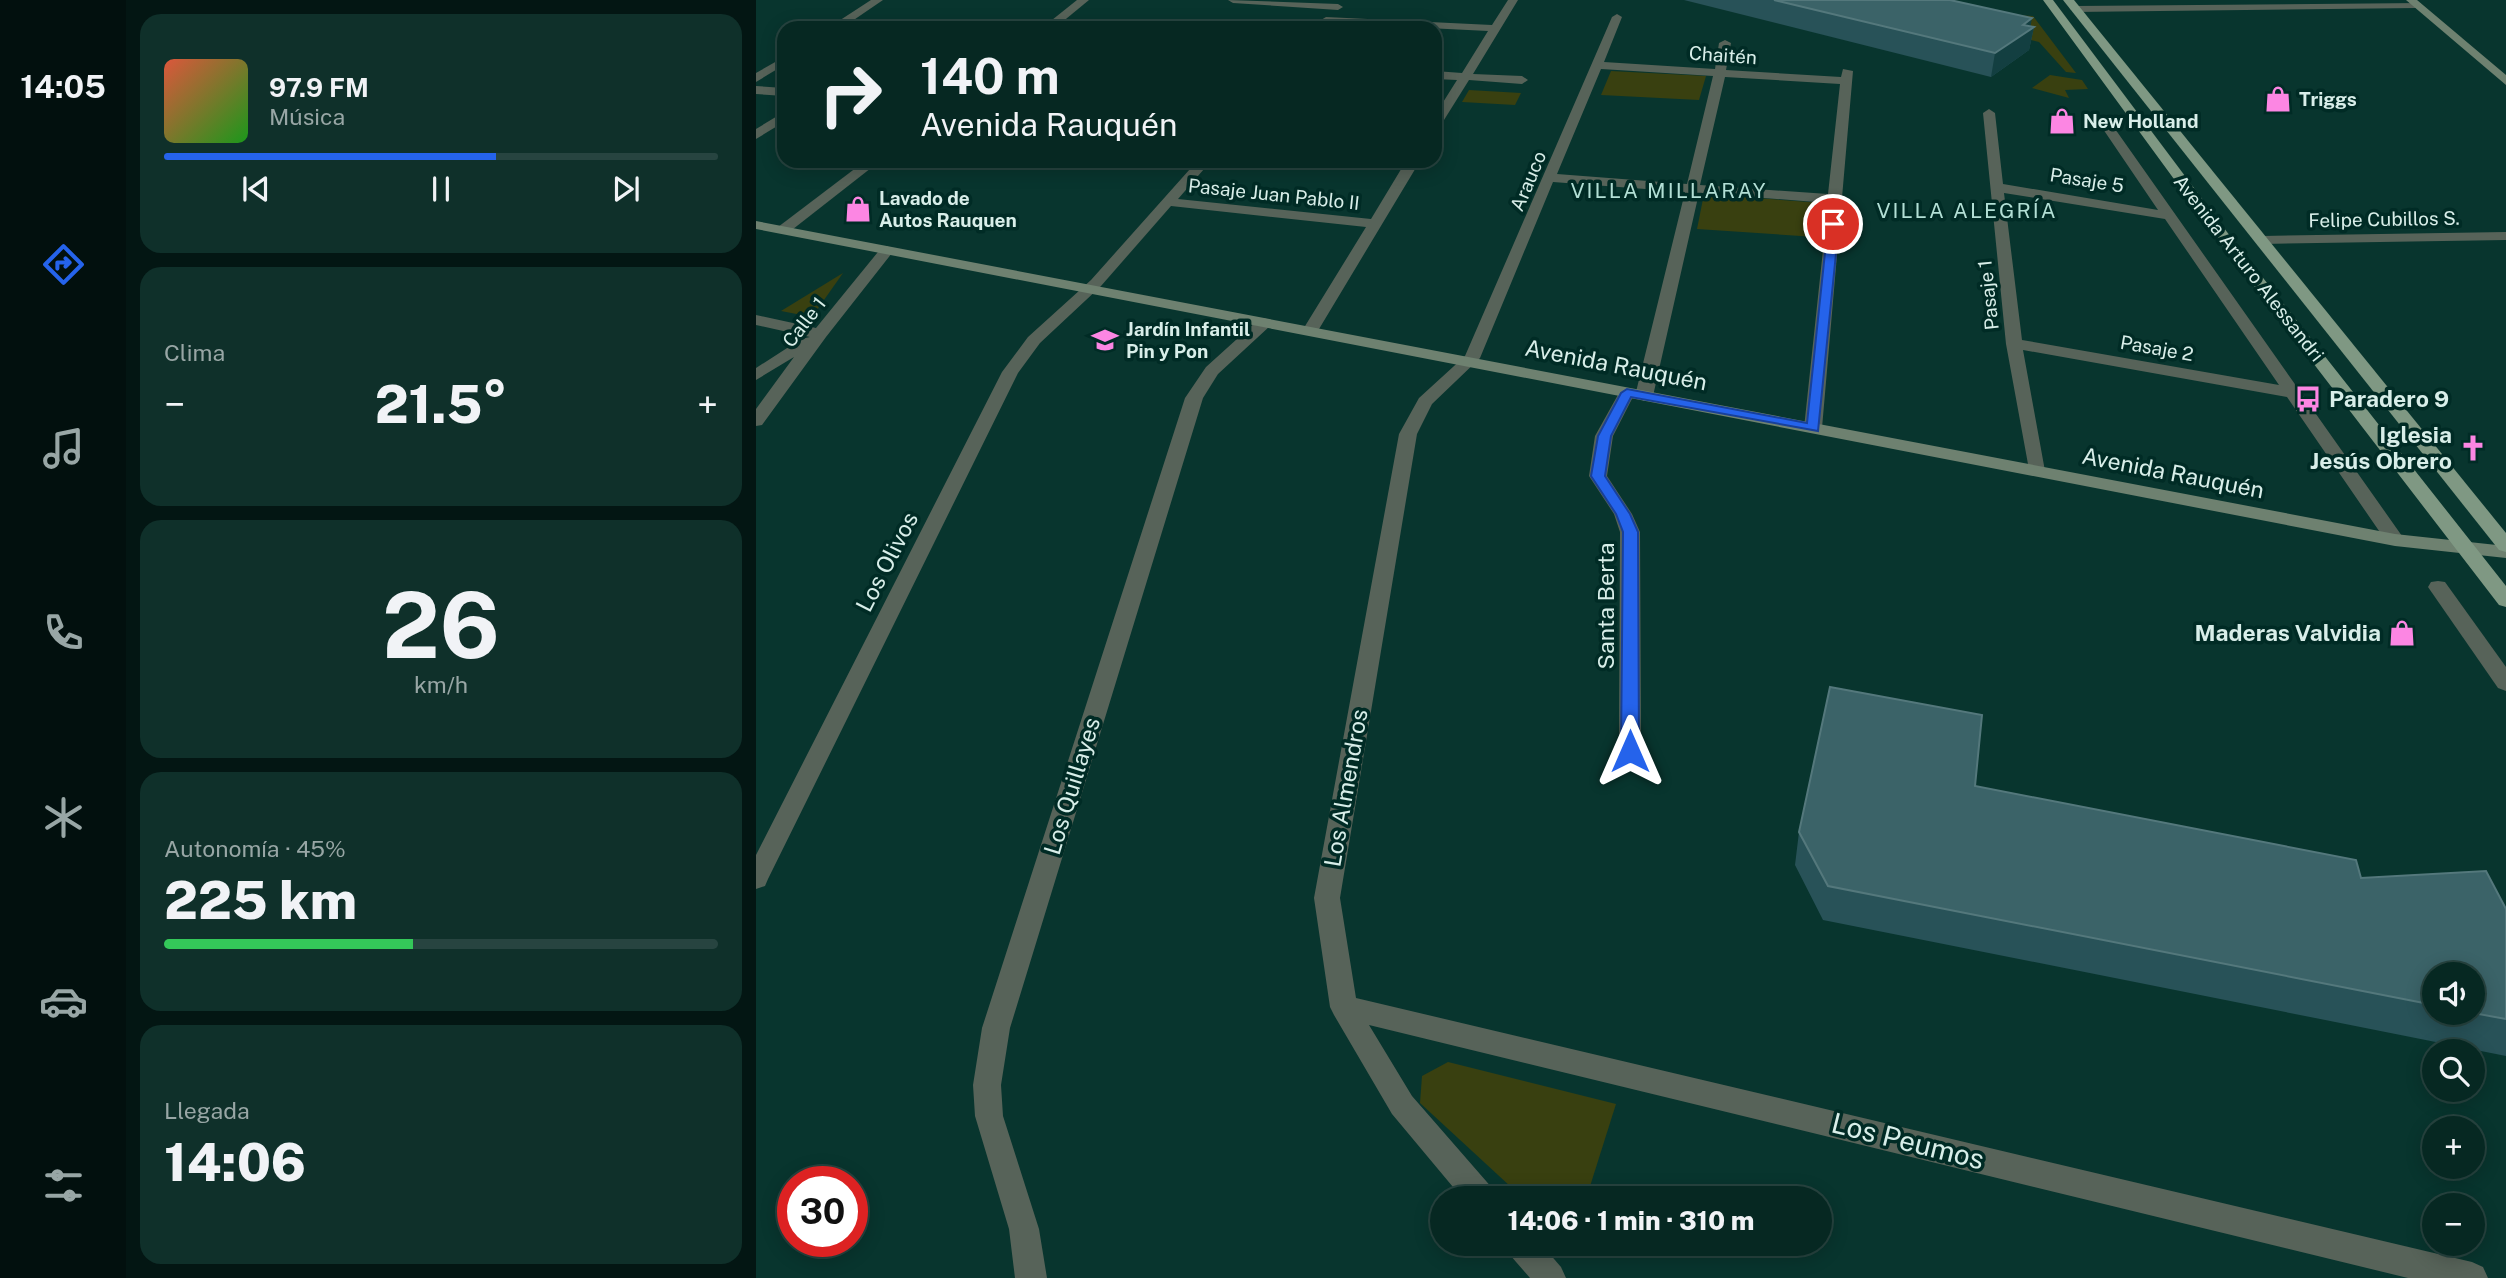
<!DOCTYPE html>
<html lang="es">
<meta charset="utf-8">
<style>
body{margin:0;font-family:"Public Sans",sans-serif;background:#0f302a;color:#f1f3f6;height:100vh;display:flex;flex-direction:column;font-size:26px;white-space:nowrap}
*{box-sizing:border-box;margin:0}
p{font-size:23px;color:#98a6a5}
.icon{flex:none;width:38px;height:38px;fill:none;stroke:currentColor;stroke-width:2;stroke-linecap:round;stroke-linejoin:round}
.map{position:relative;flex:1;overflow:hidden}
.side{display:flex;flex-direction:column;gap:14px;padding:14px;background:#031613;width:630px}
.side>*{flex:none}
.banner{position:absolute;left:21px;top:21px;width:665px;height:147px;border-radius:21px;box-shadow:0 4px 18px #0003,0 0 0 2px #274440;background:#062822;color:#f1f3f6;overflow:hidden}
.buttons{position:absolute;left:1666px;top:962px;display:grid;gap:14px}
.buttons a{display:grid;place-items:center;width:63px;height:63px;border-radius:50%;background:#062822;box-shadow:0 4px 18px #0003,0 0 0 2px #274440;font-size:35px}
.speed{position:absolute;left:21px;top:1166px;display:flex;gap:14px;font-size:35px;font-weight:700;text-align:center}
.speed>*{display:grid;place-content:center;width:91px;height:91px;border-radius:50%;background:#062822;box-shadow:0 4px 18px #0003,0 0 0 2px #274440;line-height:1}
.speed .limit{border:10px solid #d22;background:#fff;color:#111}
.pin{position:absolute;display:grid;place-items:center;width:60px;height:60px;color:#fff;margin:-30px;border:4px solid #fff;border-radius:50%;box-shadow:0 2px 7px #0007}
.me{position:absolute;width:77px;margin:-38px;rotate:0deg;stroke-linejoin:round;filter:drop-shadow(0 0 5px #0008)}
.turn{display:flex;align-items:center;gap:24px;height:147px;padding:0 28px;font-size:32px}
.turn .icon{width:91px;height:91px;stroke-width:2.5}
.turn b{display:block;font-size:49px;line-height:60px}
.big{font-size:52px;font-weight:800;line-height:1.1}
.side .tile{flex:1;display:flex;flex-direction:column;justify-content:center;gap:10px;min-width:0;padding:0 24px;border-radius:21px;background:#0f302a}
.side .dial{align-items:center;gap:0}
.dial b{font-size:91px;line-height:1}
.song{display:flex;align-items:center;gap:21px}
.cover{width:84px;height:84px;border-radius:10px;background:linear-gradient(135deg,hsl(10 70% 55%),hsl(120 70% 35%))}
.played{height:7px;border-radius:4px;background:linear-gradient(90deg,#2563eb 60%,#274440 60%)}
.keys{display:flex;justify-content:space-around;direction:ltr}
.heat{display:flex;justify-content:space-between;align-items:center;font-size:38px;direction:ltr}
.charge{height:10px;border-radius:5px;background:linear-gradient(90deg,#34c759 45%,#274440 0)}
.trip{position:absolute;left:674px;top:1186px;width:402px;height:70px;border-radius:35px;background:#062822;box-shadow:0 4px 18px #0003,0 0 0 2px #274440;font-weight:800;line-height:70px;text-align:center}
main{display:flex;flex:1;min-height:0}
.dock{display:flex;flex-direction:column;width:126px;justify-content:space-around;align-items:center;background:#02100e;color:#98a6a5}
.dock .icon{width:49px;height:49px}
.dock .on{color:#2563eb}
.dock b{font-size:32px;color:#f1f3f6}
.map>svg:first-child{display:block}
.green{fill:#394010}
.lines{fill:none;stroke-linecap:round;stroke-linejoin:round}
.street{fill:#576359;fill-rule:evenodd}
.secondary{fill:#6e8170;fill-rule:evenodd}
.primary{fill:#7f9883;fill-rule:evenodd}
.wall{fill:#285258;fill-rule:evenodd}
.shaded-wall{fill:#133f41}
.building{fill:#3b6368;stroke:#54787c;stroke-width:2}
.route{fill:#2563eb;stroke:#184099;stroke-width:2}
.labels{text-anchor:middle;stroke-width:7;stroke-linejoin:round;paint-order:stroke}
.far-street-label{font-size:19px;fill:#d8eee9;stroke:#002b25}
.far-poi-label{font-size:19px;font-weight:bold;fill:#d8eee9;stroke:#002b25;text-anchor:start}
.far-neighbourhood-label{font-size:21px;letter-spacing:2px;fill:#b2dfd5;stroke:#002b25}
.street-label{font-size:23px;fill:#d8eee9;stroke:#002b25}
.poi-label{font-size:23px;font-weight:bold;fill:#d8eee9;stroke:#002b25;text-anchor:end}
.near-street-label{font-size:28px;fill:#d8eee9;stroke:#002b25}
</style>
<main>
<nav class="dock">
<b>14:05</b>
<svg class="icon on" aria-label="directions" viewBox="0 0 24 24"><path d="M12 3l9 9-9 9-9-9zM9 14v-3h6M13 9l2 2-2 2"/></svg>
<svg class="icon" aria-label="music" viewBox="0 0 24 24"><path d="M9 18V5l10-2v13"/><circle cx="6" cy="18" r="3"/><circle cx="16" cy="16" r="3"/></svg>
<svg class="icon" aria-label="phone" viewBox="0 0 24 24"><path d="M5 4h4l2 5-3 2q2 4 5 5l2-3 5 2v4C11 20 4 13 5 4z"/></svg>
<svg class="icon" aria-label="climate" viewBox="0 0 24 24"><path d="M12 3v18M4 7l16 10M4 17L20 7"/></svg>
<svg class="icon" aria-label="car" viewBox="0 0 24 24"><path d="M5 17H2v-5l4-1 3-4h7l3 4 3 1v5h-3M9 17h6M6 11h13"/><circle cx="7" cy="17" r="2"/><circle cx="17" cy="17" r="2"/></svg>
<svg class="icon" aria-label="filters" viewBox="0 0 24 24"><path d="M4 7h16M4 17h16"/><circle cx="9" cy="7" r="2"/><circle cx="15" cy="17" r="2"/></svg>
</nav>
<section class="side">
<div class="tile">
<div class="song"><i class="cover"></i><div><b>97.9 FM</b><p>Música</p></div></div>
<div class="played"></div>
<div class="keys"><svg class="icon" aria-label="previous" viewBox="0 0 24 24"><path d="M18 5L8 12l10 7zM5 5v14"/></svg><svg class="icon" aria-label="pause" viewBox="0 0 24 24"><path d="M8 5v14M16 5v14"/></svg><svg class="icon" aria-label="next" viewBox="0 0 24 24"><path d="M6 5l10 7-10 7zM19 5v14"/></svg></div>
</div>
<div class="tile"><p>Clima</p>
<div class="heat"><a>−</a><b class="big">21.5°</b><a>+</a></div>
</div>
<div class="tile dial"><b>26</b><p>km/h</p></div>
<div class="tile"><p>Autonomía · 45%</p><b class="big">225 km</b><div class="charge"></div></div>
<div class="tile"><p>Llegada</p><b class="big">14:06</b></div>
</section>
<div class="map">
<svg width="1750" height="1278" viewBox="0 0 1750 1278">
<rect width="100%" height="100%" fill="#08352e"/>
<g class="green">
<polygon points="1173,0 1237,14 1277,16 1320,73 1310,72 1283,42 1161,13"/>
<polygon points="855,71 950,76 943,100 845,95"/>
<polygon points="1294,75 1326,80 1332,89 1309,90 1313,98 1276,88"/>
<polygon points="713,90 765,93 759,105 706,102"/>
<polygon points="948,194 1066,203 1060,237 941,229"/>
<polygon points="87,273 56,317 25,311"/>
<polygon points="692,1062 860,1104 830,1199 768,1199 664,1103 666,1076"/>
</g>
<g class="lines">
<g class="street">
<polygon points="115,0 127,0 86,28 72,28"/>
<polygon points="321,0 333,0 299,28 286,28"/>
<polygon points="472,0 582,4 587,7 582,10 477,3"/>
<polygon points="752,0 762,0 717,74 766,76 772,80 766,84 713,80 683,128 679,129 679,115 701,80 679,79 679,71 706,73 732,31 570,23 565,20 570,17 736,25"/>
<polygon points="1665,3 1665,7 1661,8 1319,12 1314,9 1319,6"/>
<path d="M 861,14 L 866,17 L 848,62 L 959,69 L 963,43 L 969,40 L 975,43 L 970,70 L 1085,77 L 1087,69 L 1097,71 L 1066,428 L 1057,433 L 1048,428 L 1072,203 L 943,193 L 897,396 L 888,401 L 879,396 L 929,192 L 797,182 L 724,358 L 676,404 L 661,434 L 584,898 L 600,998 L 1716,1262 L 1727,1267 L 1732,1278 L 1652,1278 L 613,1025 L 656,1096 L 737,1189 L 741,1199 L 707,1199 L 636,1114 L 578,1015 L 574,1007 L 558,898 L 643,434 L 663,398 L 709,356 L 856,17 ZM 845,69 L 957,76 L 931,184 L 801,174 ZM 969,77 L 1084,84 L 1072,194 L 944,185 Z"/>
<polygon points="28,57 28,65 0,82 0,73"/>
<polygon points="0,86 28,88 28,96 0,94"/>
<path d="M 1233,109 L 1239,113 L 1247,184 L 1402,210 L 1347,129 L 1353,125 L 1357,126 L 1646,536 L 1649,540 L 1646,544 L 1632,544 L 1531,397 L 1267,350 L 1289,471 L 1286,475 L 1274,475 L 1250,344 L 1227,113 ZM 1248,193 L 1409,219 L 1523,385 L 1266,340 Z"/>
<polygon points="28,112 28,122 0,139 0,129"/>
<polygon points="109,161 124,161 32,233 22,233 22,227"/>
<polygon points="386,161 455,161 422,199 615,219 650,161 664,161 560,334 548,334 546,331 610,227 415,206 345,286 284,343 262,373 12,879 9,886 0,889 0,855 246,372 272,337 335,280 434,169 393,165"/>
<polygon points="1750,232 1750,240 1506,244 1499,240 1506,236"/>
<polygon points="131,246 138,250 136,253 70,337 6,425 0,426 0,409 38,357 0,380 0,368 45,339 54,337 0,325 0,315 60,328 126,247"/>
<polygon points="508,318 514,320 516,323 514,326 462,374 447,398 254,1028 245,1085 247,1116 283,1229 291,1278 259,1278 253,1229 219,1116 217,1085 226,1028 429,398 450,367 502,320"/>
<polygon points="871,388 879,393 857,436 851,476 876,514 884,532 885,751 882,757 874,759 866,757 863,751 864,532 858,514 833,476 839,436 863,393"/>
<polygon points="1682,581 1689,582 1750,667 1750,691 1742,688 1672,587 1675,582"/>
<polygon points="750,1244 785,1244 805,1267 810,1278 774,1278 754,1255"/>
</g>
<g class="secondary">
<polygon points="1650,0 1661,0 1750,75 1750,85"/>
<polygon points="0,221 1639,534 1750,546 1750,558 1639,546 0,229"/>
</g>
<g class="primary">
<polygon points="1287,0 1297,0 1474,236 1750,586 1750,607 1743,605 1464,242"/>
<polygon points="1307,0 1318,0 1750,533 1750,552 1743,550"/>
</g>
</g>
<g class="wall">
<polygon points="928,0 1194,0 1278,27 1273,50 1235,77"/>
<path d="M 1219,786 L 1605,878 L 1750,909 L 1750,1056 L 1067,920 L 1039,865 L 1043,832 ZM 1678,975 L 1717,975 L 1717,1013 L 1678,1013 Z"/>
</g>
<polygon class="shaded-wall" points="1276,18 1274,29 1278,27 1273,50 1235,77 1239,53 1267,25"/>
<g class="building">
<polygon points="1018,0 1194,0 1276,18 1267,25 1278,27 1239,53"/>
<polygon points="1074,687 1226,715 1219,786 1600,860 1605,878 1730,871 1750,909 1750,1019 1717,1013 1717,975 1678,975 1678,1005 1072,886 1043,832"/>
</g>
<polygon class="route" points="1077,221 1083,224 1062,431 875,397 855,436 849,476 874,514 882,532 883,751 880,756 868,756 865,751 867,532 860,514 835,476 842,436 865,393 871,389 1051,423 1072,224"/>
<defs>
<g id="shop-bare" transform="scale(2.1)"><path d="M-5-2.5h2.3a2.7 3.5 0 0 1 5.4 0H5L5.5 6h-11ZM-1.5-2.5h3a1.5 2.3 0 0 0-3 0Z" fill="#fc86e3" stroke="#002b25" stroke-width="2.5" paint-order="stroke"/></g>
<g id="school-bare" transform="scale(2.1)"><path d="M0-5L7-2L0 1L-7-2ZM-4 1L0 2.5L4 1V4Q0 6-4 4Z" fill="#fc86e3" stroke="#002b25" stroke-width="2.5" paint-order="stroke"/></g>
<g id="bus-bare" transform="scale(2.1)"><path d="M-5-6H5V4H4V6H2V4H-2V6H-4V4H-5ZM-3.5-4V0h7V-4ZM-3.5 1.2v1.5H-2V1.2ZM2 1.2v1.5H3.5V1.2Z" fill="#fc86e3" stroke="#002b25" stroke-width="2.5" paint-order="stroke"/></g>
<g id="church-bare" transform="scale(2.1)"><path d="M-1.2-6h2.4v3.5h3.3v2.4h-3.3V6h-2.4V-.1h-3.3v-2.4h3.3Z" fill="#fc86e3" stroke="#002b25" stroke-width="2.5" paint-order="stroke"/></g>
</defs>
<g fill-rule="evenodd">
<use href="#shop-bare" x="1522" y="99"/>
<use href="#shop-bare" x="1306" y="121"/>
<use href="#shop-bare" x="102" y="209"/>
<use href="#school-bare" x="349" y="340"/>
<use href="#bus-bare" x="1552" y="399"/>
<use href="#church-bare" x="1717" y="448"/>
<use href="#shop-bare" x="1646" y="633"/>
</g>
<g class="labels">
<g class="far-street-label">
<text transform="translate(967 55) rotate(4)" y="7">Chaitén</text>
<text transform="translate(1331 180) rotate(9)" y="7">Pasaje 5</text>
<text transform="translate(772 181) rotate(-67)" y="7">Arauco</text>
<text transform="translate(518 194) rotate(6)" y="7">Pasaje Juan Pablo II</text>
<text transform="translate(1628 219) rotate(-1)" y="7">Felipe Cubillos S.</text>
<text transform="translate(1493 268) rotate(52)" y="7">Avenida Arturo Alessandri</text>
<text transform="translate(1232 295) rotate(-96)" y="7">Pasaje 1</text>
<text transform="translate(48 322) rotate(-52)" y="7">Calle 1</text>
<text transform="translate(1401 348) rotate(10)" y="7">Pasaje 2</text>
</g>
<g class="far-poi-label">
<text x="1543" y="106">Triggs</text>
<text x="1327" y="128">New Holland</text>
<text x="123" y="205">Lavado de<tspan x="123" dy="22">Autos Rauquen</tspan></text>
<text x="370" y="336">Jardín Infantil<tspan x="370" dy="22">Pin y Pon</tspan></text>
</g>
<g class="far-neighbourhood-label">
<text x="913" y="198">VILLA MILLARAY</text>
<text x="1211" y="218">VILLA ALEGRÍA</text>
</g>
<g class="street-label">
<text transform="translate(860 365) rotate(11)" y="8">Avenida Rauquén</text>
<text transform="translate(1417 473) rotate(11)" y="8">Avenida Rauquén</text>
<text transform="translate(131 562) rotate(-63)" y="8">Los Olivos</text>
<text transform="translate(850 606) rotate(-90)" y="8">Santa Berta</text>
<text transform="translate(316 786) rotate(-73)" y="8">Los Quillayes</text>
<text transform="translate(590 788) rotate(-80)" y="8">Los Almendros</text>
</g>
<g class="poi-label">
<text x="1573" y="407" text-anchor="start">Paradero 9</text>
<text x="1696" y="443">Iglesia<tspan x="1696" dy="26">Jesús Obrero</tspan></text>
<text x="1625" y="641">Maderas Valvidia</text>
</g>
<g class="near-street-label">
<text transform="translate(1152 1141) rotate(14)" y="10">Los Peumos</text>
</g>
</g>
</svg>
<div class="buttons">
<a><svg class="icon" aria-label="sound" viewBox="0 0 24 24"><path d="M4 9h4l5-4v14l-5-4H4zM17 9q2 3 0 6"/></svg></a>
<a><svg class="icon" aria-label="search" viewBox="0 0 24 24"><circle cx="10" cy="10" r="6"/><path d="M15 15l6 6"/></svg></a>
<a>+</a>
<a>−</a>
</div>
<div class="speed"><div class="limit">30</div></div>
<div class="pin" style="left:1077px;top:224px;background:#d93025"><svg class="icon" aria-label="arrive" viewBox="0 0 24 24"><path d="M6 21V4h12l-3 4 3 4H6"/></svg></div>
<svg class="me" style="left:874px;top:751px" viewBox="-20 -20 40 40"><path d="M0-17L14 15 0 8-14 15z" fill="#2563eb" stroke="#fff" stroke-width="4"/></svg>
<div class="trip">14:06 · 1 min · 310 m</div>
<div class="banner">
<div class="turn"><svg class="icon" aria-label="right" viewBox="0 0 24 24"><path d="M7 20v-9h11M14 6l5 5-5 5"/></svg><div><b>140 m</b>Avenida Rauquén</div></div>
</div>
</div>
</main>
